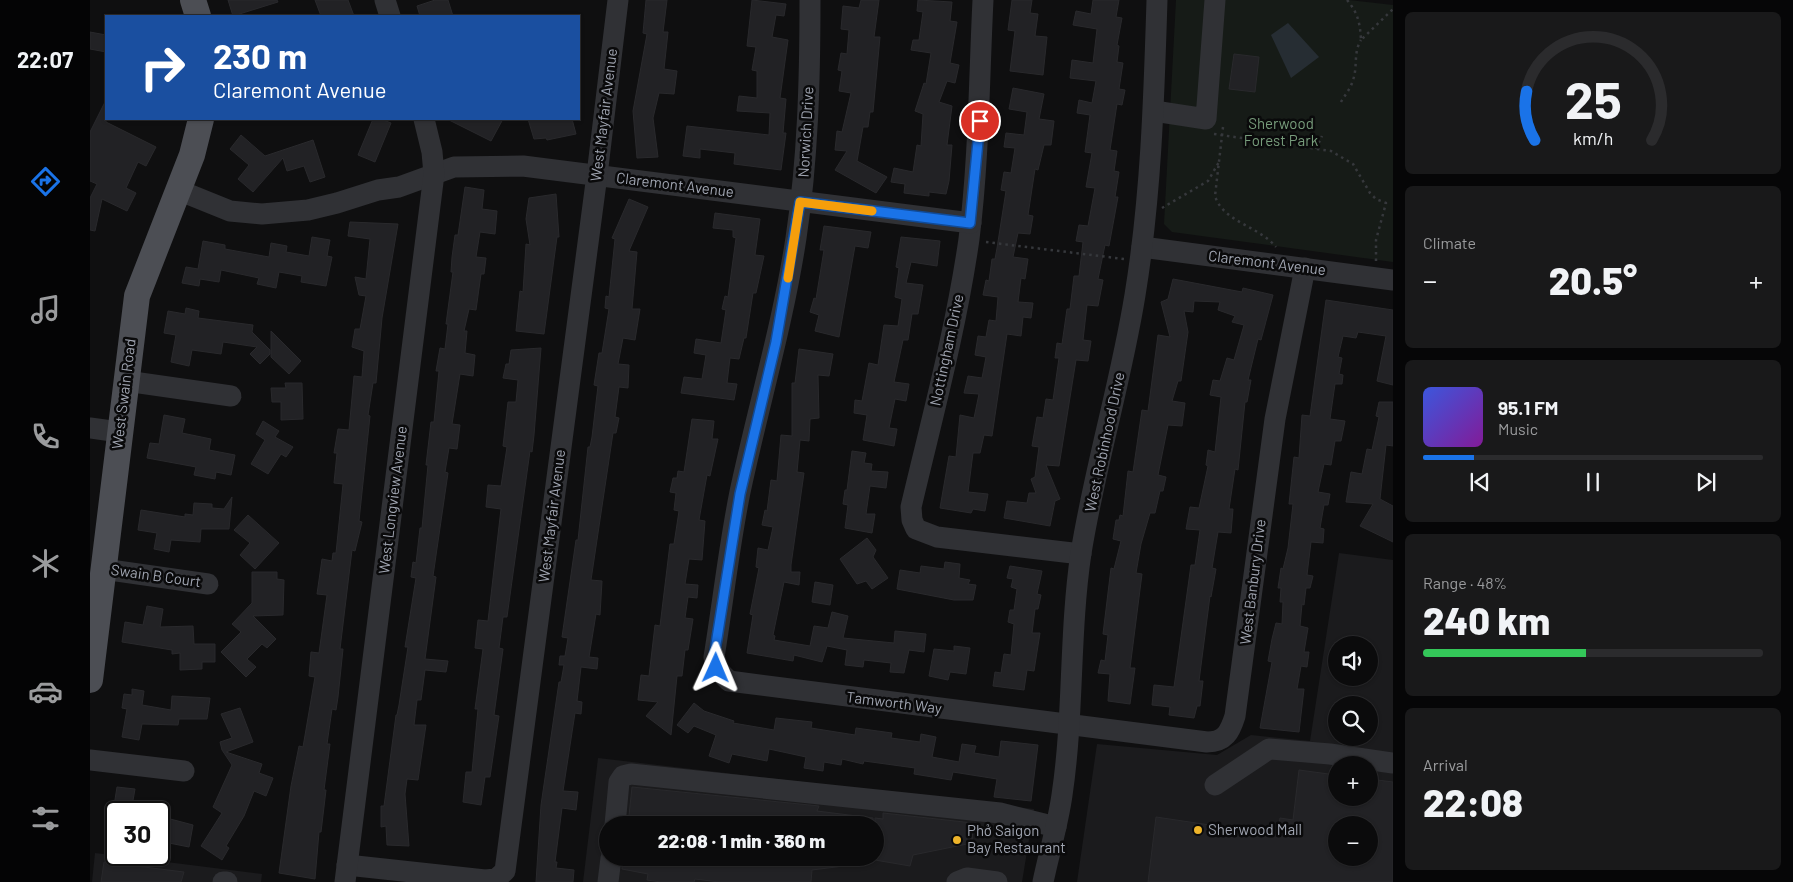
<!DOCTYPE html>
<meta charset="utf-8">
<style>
body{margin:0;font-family:Barlow,sans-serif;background:#19191a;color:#f1f3f6;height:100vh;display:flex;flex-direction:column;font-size:19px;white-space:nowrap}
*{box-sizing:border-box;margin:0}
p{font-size:16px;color:#9a9b9d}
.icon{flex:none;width:28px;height:28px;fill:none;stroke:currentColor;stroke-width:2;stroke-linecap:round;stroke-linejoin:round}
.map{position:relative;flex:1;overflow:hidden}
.side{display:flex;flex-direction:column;gap:12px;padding:12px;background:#060607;width:400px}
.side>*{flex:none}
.banner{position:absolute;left:15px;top:15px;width:475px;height:105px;border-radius:0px;box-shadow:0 1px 4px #0004,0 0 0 1px #2b2b2d;background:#1a4fa0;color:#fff;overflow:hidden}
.buttons{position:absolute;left:1238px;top:636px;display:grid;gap:10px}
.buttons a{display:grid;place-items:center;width:50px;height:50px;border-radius:50%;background:#0b0b0c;box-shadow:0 1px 4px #0004,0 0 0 1px #2b2b2d;font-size:25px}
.speed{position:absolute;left:15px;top:801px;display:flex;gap:10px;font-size:25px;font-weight:700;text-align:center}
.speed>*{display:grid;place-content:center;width:65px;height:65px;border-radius:50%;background:#0b0b0c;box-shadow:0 1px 4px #0004,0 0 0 1px #2b2b2d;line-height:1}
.speed .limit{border:2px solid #111;border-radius:8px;background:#fff;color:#111}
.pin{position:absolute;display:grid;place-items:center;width:42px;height:42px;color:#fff;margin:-21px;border:2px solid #fff;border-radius:50%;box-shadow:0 1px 5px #0007}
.me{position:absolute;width:55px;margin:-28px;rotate:1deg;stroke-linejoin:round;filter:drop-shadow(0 0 4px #0008)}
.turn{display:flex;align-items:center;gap:18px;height:105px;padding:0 25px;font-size:22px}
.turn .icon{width:65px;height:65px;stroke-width:2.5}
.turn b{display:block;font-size:35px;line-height:42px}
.big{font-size:38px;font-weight:800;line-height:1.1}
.side .tile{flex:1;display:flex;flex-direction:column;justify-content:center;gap:8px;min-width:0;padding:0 18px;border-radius:8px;background:#19191a}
.side .dial{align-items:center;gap:0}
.dial svg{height:130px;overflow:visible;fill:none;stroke:#2b2b2d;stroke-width:7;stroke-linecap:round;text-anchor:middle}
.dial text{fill:#f1f3f6;stroke:none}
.song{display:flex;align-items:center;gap:15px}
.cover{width:60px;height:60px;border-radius:8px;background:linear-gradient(135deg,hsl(230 70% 55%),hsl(290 70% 35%))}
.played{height:5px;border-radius:2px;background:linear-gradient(90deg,#1a73e8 15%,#2b2b2d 15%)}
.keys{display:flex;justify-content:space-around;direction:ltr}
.heat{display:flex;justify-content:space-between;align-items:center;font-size:28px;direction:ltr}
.charge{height:8px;border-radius:4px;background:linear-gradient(90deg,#34c759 48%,#2b2b2d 0)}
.trip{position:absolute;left:509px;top:816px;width:285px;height:50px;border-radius:25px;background:#0b0b0c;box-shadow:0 1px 4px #0004,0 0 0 1px #2b2b2d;font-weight:800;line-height:50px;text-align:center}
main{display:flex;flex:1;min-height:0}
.tab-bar{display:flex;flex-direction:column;width:90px;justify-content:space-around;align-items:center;background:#040405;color:#9a9b9d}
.tab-bar .icon{width:35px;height:35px}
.tab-bar .selected{color:#1a73e8}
.tab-bar b{font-size:22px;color:#f1f3f6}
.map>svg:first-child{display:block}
.built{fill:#1b1b1d;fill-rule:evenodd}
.green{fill:#161b17}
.water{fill:#262d33}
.building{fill:#222225;stroke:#29292c;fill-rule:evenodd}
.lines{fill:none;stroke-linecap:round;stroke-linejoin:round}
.path{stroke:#36383c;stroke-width:2.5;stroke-dasharray:2.5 4;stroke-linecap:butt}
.minor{stroke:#303135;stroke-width:21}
.major{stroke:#4c4e54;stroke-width:26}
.route-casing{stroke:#114b97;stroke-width:12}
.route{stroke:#1a73e8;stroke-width:9}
.slow{stroke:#f59e0b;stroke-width:9}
.poi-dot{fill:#eeb42a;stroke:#0a0a0b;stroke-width:2}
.labels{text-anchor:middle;stroke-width:5;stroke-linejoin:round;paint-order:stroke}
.street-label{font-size:15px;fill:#a0a5b1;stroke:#0a0a0b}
.park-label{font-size:15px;fill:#779c7b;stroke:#0a0a0b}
.poi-label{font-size:15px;fill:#a0a5b1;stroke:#0a0a0b;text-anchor:start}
</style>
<main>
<nav class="tab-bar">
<b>22:07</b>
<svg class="icon selected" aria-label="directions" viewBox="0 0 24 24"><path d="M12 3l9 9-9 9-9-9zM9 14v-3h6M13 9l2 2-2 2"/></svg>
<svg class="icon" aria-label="music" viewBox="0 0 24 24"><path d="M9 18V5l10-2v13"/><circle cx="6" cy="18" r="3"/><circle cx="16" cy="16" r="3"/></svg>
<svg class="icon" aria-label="phone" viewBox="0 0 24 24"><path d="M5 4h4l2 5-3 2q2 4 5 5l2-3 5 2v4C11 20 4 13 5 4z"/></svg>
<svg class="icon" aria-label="climate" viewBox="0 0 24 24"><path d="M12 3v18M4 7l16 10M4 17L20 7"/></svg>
<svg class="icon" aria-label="car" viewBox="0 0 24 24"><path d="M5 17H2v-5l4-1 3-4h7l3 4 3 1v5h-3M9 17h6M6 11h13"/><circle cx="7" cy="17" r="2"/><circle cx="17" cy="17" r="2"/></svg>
<svg class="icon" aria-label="filters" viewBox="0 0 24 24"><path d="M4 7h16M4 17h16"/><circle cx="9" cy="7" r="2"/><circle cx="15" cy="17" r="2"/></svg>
</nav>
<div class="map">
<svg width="1303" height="882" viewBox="0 0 1303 882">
<rect width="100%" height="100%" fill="#0f0f10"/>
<g class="built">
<path d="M 1249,553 L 1303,560 L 1303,882 L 987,882 L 1007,744 L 1127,755 L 1161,735 L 1220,741 ZM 1246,645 L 1279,645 L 1279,678 L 1246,678 ZM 1246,705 L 1279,705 L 1279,738 L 1246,738 ZM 1246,765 L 1279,765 L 1279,798 L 1246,798 ZM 1246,825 L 1279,825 L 1279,858 L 1246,858 Z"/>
<path d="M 508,758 L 944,809 L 932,882 L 493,882 ZM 518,825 L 785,825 L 785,858 L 518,858 Z"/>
<polygon points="5,853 172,874 171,882 2,882"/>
</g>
<polygon class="green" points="1086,0 1259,0 1303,5 1303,262 1082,232 1074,224"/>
<polygon class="water" points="1198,23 1229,57 1201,78 1181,35"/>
<g class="building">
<polygon points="138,0 187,0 188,2 143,16"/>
<polygon points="225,0 258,0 264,16 231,16"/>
<polygon points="345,0 358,0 363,16 330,16 327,6"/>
<polygon points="556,0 577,0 573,32 578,32 574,69 587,71 584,94 569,93 563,118 568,157 547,158 543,111 557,34 553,33"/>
<polygon points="662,0 696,4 694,16 686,15 682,37 698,40 690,98 696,99 693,133 696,133 691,170 644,164 645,153 610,149 610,158 593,156 597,126 679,135 680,113 647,111 649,96 667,98 667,71 662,70 666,47 657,46"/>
<polygon points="771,0 789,0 784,37 790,37 783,112 780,112 778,127 773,127 767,161 797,177 786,193 745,170 757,151 745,150 747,131 752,132 761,93 749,91 752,71 748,70 751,53 757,54 759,30 751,29 753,6 769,8"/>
<polygon points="828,0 862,2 860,21 867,22 860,63 869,65 865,83 857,81 849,102 862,106 857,145 862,145 859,181 856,194 839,192 839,196 814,193 815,184 801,182 804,168 823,172 827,145 831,146 833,114 825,111 834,83 836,84 841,53 821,50 823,40 829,40 833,12 827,11"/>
<polygon points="922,0 942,0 940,13 948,14 945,36 957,37 953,75 920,71 925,31 918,30"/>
<polygon points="1003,0 1029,0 1026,17 1032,18 1027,45 1029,46 1027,62 1033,63 1029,89 1035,90 1032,105 1027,104 1020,150 1027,151 1024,171 1029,172 1025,197 1028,197 1019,246 1015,245 1008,279 1013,280 1008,306 997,305 993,340 1001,341 998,361 986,360 969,466 956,465 970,499 965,501 960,526 914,518 917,501 937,503 939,493 946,493 941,479 945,477 949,447 942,446 947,417 953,418 956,399 963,400 969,358 965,358 967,343 972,344 977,309 980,309 984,276 989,276 993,242 986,241 989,225 998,226 1005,188 996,187 1002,153 995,152 1000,115 987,113 989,100 1002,103 1006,81 980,78 982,60 1003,63 1007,29 983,25 986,11 1001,14"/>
<polygon points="0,32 16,35 16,52 0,49"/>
<polygon points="1144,54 1169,57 1165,92 1139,89"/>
<polygon points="923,88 954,94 949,119 964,121 961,145 954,145 948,170 945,169 938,215 943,216 940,234 928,233 923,257 938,259 935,279 931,278 928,302 943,303 941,318 933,317 931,336 917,334 902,436 894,435 890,453 883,453 878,492 898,494 895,511 883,509 881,513 850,508 859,456 866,457 870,415 884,418 889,394 874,393 878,376 892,378 896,357 885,355 888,336 896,337 899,320 906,321 908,297 893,295 896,280 899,281 902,259 905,259 907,248 916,191 911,190 914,172 921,173 925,148 914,147 916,133 934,135 937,112 919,109"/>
<polygon points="16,100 16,122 66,147 56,166 48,162 36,188 46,193 37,211 12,199 5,231 0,230 0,198 7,184 0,181 0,132"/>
<polygon points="283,119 291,119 301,123 285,162 268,155"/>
<polygon points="357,119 413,119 401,141"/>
<polygon points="438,119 482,119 486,134 457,140 456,138 444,139"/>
<polygon points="151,135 175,156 223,140 235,177 220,182 214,166 197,171 193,158 163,192 148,179 159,165 140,149"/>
<polygon points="375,187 394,190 392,209 407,211 405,234 390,232 386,257 396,258 394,274 391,274 386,310 379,309 374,331 377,331 375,353 385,355 383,376 370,374 362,424 370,425 367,449 359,448 355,472 358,473 343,576 346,577 335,659 358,661 356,672 335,670 331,700 327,700 324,725 336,725 328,780 317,779 315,794 319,846 297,845 296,826 291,827 291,806 294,806 306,715 307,715 309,705 318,647 315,647 326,578 321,577 323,562 326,563 330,528 332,528 338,465 336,465 341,422 344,422 349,371 346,371 350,348 355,349 358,324 356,324 363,272 361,272 362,257 365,235 368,235"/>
<polygon points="466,194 469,237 467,237 454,334 426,331 430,291 433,292 436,244 440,245 436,219 439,198"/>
<polygon points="539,199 558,207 539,251 547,252 542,309 550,309 545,340 533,338 528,364 539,365 538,388 529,387 525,417 529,418 526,433 523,433 501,580 512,581 510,615 506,614 499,657 508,658 507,669 491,667 487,701 492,702 491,714 485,713 473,791 488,792 486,810 472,808 465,862 467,862 466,868 484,870 483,882 446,882 451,805 469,682 471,682 474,665 469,665 470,656 475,656 478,638 472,637 474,623 486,540 488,540 498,447 500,447 502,437 508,386 504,385 509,353 512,353 519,309 515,308 516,296 519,297 525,239 522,238"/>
<polygon points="625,213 670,219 665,255 674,256 666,293 663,293 656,338 654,338 649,359 640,358 637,383 647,384 644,400 591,393 594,377 612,379 616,355 604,353 606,339 631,343 636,310 632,309 635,296 638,297 646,238 643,237 643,230 623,228"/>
<polygon points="260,222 308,224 292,318 286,383 283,383 278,415 280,416 269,521 272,522 265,551 262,550 250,649 253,649 248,697 246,710 242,709 237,744 240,744 234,790 236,790 231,832 229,832 225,879 189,873 201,786 209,746 213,747 225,677 219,676 221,652 229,653 237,595 227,594 232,559 242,561 243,553 246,553 253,484 244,483 247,453 244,453 248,429 259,430 264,376 272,377 274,351 262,347 265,329 270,329 276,296 269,295 265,277 276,279 280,239 258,236"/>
<polygon points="734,226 781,232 778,248 765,246 749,337 725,331 729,315 720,312 724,298 726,299 734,250 730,250"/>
<polygon points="222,237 240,240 237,256 242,257 236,286 211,282 212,276 189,272 186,288 167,284 169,278 131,270 129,282 110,279 109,286 92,283 96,267 108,269 113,241 135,245 135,249 179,257 181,243 197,246 196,252 219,256"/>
<polygon points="811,237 850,241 847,266 821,262 816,283 833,285 828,314 822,314 818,340 813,340 804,382 819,384 816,401 805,399 799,428 807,429 804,446 773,440 777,415 764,413 765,400 772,401 779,363 788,365 794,325 808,326 812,299 805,297 809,268 806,267"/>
<polygon points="1083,279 1152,292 1153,288 1183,295 1171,340 1168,339 1158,380 1161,380 1157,402 1155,402 1148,470 1145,469 1139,509 1143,509 1141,533 1128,532 1122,568 1126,569 1121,597 1120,596 1109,681 1113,681 1110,706 1107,706 1104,718 1079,715 1080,707 1062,705 1064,685 1084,687 1101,565 1105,565 1110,530 1096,529 1100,507 1109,508 1118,466 1116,465 1118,450 1125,452 1131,397 1120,395 1123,380 1130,381 1137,358 1144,360 1154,325 1142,322 1145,316 1128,310 1130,302 1104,301 1103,312 1094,311 1098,332 1091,381 1088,381 1082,401 1095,403 1092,426 1078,425 1068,475 1076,477 1073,491 1070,491 1065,513 1060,513 1051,544 1046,573 1052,574 1040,668 1045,668 1040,704 1018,701 1020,674 1008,673 1011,660 1015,661 1018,635 1013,634 1021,568 1024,569 1031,541 1023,539 1026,520 1029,520 1030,515 1033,516 1038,471 1043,472 1052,410 1058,411 1068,335 1080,337 1071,302 1078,299"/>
<polygon points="1236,300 1303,310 1303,385 1287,381 1296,336 1268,332 1266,338 1253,336 1248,357 1252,358 1249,374 1253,375 1252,384 1245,384 1240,419 1255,421 1251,441 1245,441 1241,465 1234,464 1228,492 1240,494 1238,505 1234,505 1230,528 1234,529 1233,543 1221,542 1217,575 1223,576 1220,588 1216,588 1214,605 1212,604 1210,626 1218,628 1214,652 1219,652 1217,667 1211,666 1207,689 1214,689 1209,732 1170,728 1182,662 1178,661 1182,639 1186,623 1192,624 1193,602 1190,602 1191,588 1188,588 1191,568 1193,569 1198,548 1203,504 1199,504 1204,457 1209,458 1212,415 1220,416"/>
<polygon points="96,308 109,311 108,318 163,325 162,332 180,350 180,354 170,364 160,354 167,347 133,342 131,354 102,350 99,366 81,362 86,335 74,333 78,311 95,314"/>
<polygon points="181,331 211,361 199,374 181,357"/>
<polygon points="451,348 444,435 442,452 440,451 417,617 413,617 409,648 413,649 404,715 409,716 400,777 395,777 391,805 373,802 376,772 382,772 388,709 385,709 393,649 385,648 388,620 398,621 411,509 396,507 398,485 411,486 417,447 413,446 418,402 426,402 428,380 413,378 416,364 419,364 421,350"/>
<polygon points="709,349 743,354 739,376 728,375 729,418 720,419 719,441 710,440 707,472 714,473 701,565 701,572 710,572 709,585 694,582 683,635 685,636 684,640 720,646 724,626 738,628 742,612 758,616 753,638 804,643 805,631 836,634 834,652 819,650 814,673 800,672 801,663 774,660 773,667 755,665 757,650 737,646 732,662 704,655 703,661 657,653 663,615 660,614 669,568 666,567 668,548 678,550 683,527 672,525 675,510 677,511 681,480 687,481 691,435 702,436 702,383 705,383"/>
<polygon points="195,383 212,383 213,419 191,420 191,402 182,402 181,388 196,388"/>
<polygon points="1289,402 1303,402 1303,446 1296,445 1290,499 1303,506 1303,542 1270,526 1283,504 1256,502 1261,472 1272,474 1277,449 1282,450 1289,417 1286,416"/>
<polygon points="74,415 95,419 92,433 121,439 119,450 145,455 141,475 126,472 125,479 104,475 106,467 57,458 60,443 69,444"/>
<polygon points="602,419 624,421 622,439 628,439 620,476 617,475 609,520 615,521 612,560 599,559 595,584 608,585 607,598 598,597 595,618 603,619 598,650 595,650 592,676 587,676 581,735 556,716 568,702 548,700 551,675 559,676 565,625 570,626 580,544 584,544 589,511 584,510 586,493 580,492 583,478 587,478 588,471 594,472"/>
<polygon points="173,421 189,431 185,437 203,447 196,457 191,454 178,474 161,464 175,440 166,434"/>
<polygon points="762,451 776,453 774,463 782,464 781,471 798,472 796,488 780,486 776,514 785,514 782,533 755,528 758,505 753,504 755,490 757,490"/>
<polygon points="142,497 139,529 111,529 110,542 81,540 79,552 64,549 67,533 48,530 51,510 95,517 95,514 103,515 104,503 122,504 122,508 134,509"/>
<polygon points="158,515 189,543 165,569 150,555 160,543 144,530"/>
<polygon points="777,538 786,550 783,557 798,578 782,589 776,581 767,584 750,559"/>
<polygon points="855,562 870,564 869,578 880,580 878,584 886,585 883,600 864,600 807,589 810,570 830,573 831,566 854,569"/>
<polygon points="920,566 952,571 947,594 951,595 948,609 945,609 942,633 950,633 944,671 937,670 934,690 903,686 905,672 911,673 914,654 921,655 924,624 918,622 920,610 924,610 927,589 921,587 923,579 917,578"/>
<polygon points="162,572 187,572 187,579 194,580 193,615 163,616 186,639 177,648 172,644 157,659 166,667 156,677 131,652 151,632 142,624 162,603"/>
<polygon points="725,582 743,585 740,605 722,602"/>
<polygon points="57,606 73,609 70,627 103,626 104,644 125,644 125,662 112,662 112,669 90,670 90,653 82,654 82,650 32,642 35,622 53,625"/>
<polygon points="864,646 880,648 876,674 860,672 858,680 839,676 844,649 864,651"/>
<polygon points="42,689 54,691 52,705 81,710 82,696 120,698 117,719 89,719 88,725 52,724 49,740 32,737 37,709 32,708 34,694 42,695"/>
<polygon points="604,703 614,711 644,721 643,723 684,730 686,718 722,722 721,728 765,735 766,728 802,733 801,738 830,742 831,734 846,737 842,757 869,762 872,744 886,746 884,753 909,757 911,741 948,745 941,801 904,797 907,779 863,772 861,780 824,774 825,768 774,761 773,764 752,759 751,765 734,762 733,771 714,768 716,757 679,749 677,761 642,754 639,763 619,756 626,735 604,726 598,733 587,725"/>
<polygon points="150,708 163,742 136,752 172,764 169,773 183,778 176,796 164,791 154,816 136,846 139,848 132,860 111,846 132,813 123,807 142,765 132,750 130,742 142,738 131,714"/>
<path d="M 1209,770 L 1246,775 L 1246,798 L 1279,798 L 1279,779 L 1303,782 L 1303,882 L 1058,882 L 1066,817 L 1187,835 L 1190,818 L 1203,820 ZM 1246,825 L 1279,825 L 1279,858 L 1246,858 Z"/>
<polygon points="27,787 45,789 41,812 23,812"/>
<polygon points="542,787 729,806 727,811 783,818 783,825 538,825"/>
<polygon points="793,813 883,823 882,843 823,855 820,866 785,860 785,818 793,819"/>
<polygon points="69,816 103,825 99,847 69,841"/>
<polygon points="533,858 762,858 762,865 722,870 721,882 629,882 605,879 604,882 571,882 557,880 558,874 532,869"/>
<polygon points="14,862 94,872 91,882 11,882"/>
</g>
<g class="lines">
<g class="path">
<path d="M 1257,0 C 1268,13 1270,23 1271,40 L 1303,9"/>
<path d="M 1251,102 C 1255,95 1261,88 1263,80 C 1268,66 1263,53 1271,40"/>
<path d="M 1133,127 L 1125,196 C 1133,222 1169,226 1186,247"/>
<polyline points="1124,134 1241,151 1263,164 1280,193 1286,199 1296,203 1286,240 1286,262"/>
<polyline points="1226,149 1232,136"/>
<polyline points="1072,208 1118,181 1129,162"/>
<polyline points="896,242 1034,259"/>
</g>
<g class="minor">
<polyline points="295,0 300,16"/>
<path d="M 720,0 C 720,79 718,159 706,238 C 693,324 668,407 650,492 C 639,546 633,602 624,657 L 626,668 L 639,681 L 1117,742 C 1135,742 1140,732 1145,716 L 1185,419 L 1215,268"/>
<path d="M 893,0 C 889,80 889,159 879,239 C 866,330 842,418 821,507 L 822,520 L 826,529 L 847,537 L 991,554"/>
<polyline points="1064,111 1116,119 1125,0"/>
<polyline points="88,190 140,211 172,214 218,210 247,203 288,190 309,187 364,167 433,166 881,223"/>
<polyline points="1052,247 1303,280"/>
<polyline points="36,381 141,396"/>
<polyline points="0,428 29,432"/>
<polyline points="13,569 118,584"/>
<polyline points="0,760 94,771"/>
<polyline points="1125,785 1179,749 1240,754 1303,763"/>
<polyline points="525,825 529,782 533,776 541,774 910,813 966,827"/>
<polyline points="257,865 395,880 406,879 415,871 507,175 528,0"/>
<polyline points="133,882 137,882"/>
<polyline points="255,882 344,174 342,152 334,119"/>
<polyline points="518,882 521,858"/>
<polyline points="867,882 877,878 907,882"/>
<path d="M 953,882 C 959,853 968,824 972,795 C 984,715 979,634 991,553 C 1005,466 1031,382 1045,295 C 1061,197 1064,99 1067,0"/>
</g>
<g class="major">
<polyline points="103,0 108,16"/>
<polyline points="0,680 47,296 102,155 111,119"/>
</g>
</g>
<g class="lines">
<g class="route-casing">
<polyline id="route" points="626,668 624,657 650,494 686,342 710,202 880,223 890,121"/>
</g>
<use href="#route" class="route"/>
<polyline class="slow" points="698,278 710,202 782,211"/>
</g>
<g class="poi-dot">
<circle cx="1108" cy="830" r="5"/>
<circle cx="867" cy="840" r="5"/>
</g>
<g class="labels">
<g class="street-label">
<text transform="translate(514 115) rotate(-83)" y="5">West Mayfair Avenue</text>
<text transform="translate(716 132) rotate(-87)" y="5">Norwich Drive</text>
<text transform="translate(585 185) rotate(7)" y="5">Claremont Avenue</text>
<text transform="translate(1177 263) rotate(7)" y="5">Claremont Avenue</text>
<text transform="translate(857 350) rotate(-78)" y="5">Nottingham Drive</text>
<text transform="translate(34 394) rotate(-83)" y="5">West Swain Road</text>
<text transform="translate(1015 442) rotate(-78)" y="5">West Robinhood Drive</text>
<text transform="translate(303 500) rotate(-83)" y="5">West Longview Avenue</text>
<text transform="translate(462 516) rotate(-83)" y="5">West Mayfair Avenue</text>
<text transform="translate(66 576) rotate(8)" y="5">Swain B Court</text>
<text transform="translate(1163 582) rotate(-83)" y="5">West Banbury Drive</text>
<text transform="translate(804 703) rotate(7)" y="5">Tamworth Way</text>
</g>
<g class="park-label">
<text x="1191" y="129">Sherwood<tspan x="1191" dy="17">Forest Park</tspan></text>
</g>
<g class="poi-label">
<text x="1118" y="835">Sherwood Mall</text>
<text x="877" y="836">Phở Saigon<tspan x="877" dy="17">Bay Restaurant</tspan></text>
</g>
</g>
</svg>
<div class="buttons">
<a><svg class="icon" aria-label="sound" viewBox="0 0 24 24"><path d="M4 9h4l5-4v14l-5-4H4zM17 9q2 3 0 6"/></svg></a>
<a><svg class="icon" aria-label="search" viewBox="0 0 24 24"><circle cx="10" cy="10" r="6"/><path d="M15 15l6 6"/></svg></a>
<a>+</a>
<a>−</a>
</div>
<div class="speed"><div class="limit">30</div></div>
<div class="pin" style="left:890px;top:121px;background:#d93025"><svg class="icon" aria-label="arrive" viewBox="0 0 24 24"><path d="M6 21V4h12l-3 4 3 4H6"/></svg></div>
<svg class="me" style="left:626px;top:668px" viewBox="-20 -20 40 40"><path d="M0-17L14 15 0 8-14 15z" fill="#1a73e8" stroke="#fff" stroke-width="4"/></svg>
<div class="trip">22:08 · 1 min · 360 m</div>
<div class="banner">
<div class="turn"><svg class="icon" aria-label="right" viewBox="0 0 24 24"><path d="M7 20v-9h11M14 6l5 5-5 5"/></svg><div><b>230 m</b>Claremont Avenue</div></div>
</div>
</div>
<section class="side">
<div class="tile dial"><svg viewBox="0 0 100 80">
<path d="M14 69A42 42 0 1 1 86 69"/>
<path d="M14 69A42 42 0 0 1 9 39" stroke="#1a73e8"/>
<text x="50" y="56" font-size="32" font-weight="700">25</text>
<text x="50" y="72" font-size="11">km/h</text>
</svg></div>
<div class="tile"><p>Climate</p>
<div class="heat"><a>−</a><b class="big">20.5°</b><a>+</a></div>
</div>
<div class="tile">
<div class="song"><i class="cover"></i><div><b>95.1 FM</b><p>Music</p></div></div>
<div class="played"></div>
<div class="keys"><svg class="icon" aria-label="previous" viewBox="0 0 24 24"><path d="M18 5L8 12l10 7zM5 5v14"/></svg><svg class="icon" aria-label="pause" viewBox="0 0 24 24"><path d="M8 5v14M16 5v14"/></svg><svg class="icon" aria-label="next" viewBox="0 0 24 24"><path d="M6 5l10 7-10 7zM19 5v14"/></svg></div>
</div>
<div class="tile"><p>Range · 48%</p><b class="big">240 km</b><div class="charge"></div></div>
<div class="tile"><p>Arrival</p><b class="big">22:08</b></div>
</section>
</main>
